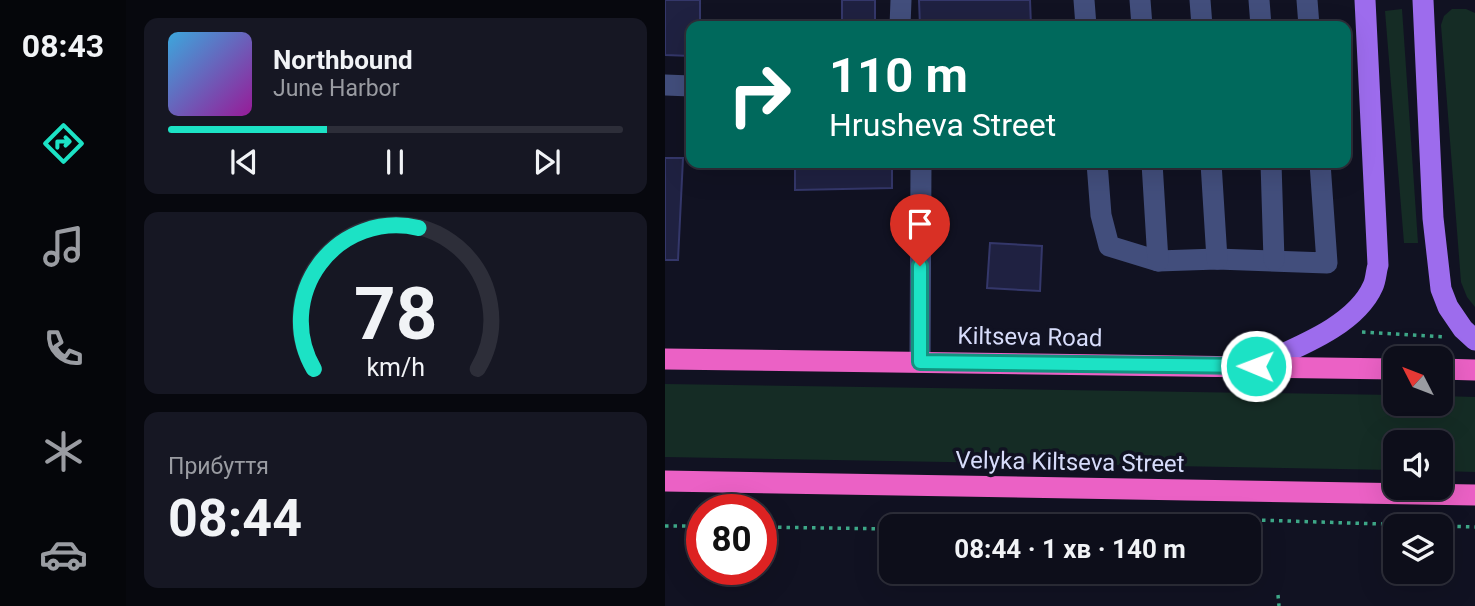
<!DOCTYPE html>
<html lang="uk">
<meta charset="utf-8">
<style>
body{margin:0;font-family:Roboto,sans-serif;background:#161723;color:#f1f3f6;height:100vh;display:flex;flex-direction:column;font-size:26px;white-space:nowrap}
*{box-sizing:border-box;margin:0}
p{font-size:23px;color:#9a9ca2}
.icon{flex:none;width:38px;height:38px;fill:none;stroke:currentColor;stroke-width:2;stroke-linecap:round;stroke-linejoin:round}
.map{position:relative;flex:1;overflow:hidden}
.side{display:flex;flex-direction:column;gap:18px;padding:18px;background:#07080e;width:539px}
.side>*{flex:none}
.hud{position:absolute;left:21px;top:21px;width:665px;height:147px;border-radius:14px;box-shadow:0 7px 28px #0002,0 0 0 2px #2d2e39;background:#00695c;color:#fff;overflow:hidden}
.needle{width:46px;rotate:312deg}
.fabs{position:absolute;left:718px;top:346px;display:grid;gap:14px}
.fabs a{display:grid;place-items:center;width:70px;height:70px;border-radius:14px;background:#0d0e1a;box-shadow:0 7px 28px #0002,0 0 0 2px #2d2e39;font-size:35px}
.speed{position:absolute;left:21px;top:494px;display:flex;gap:14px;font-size:35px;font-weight:700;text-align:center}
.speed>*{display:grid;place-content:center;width:91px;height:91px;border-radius:50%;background:#0d0e1a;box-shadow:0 7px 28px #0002,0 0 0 2px #2d2e39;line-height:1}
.speed .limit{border:10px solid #d22;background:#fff;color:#111}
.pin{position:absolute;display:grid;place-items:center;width:60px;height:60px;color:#fff;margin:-72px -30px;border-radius:50% 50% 50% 0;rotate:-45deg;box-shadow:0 0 7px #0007}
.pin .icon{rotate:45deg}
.me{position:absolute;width:77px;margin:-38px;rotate:271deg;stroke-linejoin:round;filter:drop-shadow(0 0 5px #0008)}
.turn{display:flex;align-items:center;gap:24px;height:147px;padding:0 28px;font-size:32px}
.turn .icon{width:91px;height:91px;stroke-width:2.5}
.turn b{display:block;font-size:49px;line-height:60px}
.big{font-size:52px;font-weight:700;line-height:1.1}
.side .card{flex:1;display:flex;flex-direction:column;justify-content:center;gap:10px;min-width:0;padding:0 24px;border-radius:14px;background:#161723}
.side .dial{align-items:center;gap:0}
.dial svg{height:182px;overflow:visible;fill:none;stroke:#2d2e39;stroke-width:7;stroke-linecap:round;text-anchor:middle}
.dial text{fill:#f1f3f6;stroke:none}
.song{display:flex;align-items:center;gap:21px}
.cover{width:84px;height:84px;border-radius:10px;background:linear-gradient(135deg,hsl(200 70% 55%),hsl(300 70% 35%))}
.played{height:7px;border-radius:4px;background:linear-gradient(90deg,#1ce2c5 35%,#2d2e39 35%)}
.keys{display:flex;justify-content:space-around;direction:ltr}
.trip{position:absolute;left:214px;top:514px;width:382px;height:70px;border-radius:14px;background:#0d0e1a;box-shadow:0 7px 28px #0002,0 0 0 2px #2d2e39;font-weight:700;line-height:70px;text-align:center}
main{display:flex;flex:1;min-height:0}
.menu{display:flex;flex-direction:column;width:126px;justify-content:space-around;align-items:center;background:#05060a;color:#9a9ca2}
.menu .icon{width:49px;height:49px}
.menu .selected{color:#1ce2c5}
.menu b{font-size:32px;color:#f1f3f6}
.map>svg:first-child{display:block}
.green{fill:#152c25}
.building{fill:#1f2141;stroke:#34376a;stroke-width:2}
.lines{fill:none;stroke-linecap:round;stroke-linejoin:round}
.path{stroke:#3ea888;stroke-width:3.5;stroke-dasharray:3.5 5;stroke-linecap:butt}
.minor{stroke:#424e7c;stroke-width:21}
.major{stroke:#9d6ced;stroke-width:21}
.highway{stroke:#eb61c5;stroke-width:21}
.route-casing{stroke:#129380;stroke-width:18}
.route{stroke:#1ce2c5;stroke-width:12}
.labels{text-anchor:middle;stroke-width:7;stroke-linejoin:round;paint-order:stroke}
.street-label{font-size:24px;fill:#d7dcfa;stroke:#111222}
</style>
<main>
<nav class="menu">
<b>08:43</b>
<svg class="icon selected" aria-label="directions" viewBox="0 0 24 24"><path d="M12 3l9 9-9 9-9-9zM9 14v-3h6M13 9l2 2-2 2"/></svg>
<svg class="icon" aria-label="music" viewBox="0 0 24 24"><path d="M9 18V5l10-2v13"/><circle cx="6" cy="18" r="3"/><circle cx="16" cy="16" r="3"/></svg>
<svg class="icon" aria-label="phone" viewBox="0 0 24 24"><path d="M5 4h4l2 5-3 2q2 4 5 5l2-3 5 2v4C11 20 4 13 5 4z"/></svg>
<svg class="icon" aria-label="climate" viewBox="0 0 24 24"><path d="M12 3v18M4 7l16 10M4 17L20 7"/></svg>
<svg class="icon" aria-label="car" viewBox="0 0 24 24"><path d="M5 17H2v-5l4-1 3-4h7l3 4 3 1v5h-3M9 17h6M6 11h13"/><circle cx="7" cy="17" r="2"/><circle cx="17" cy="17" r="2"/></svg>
</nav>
<section class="side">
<div class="card">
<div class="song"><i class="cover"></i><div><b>Northbound</b><p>June Harbor</p></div></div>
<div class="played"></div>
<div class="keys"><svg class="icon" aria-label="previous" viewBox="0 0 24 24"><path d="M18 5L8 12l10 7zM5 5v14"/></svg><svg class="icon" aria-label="pause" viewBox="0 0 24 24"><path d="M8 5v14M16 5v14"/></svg><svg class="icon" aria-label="next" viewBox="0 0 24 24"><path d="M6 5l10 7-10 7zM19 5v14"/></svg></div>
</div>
<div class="card dial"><svg viewBox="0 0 100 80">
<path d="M14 69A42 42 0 1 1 86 69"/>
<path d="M14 69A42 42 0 0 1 60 7" stroke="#1ce2c5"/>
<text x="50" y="56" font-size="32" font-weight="700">78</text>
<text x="50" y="72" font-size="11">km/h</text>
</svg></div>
<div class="card"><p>Прибуття</p><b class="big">08:44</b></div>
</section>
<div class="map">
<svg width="810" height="606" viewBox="0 0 810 606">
<rect width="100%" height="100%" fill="#111222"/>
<g class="green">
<polygon points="737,9 753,243 739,243 720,11"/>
<polygon points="787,9 801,9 810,13 810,307 802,297 796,282 776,25 779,16"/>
<polygon points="0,384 730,395 730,404 775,404 775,396 810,397 810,472 775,471 775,443 730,443 730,470 0,457"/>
</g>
<g class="building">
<polygon points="0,0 35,0 35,26 26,26 26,56 0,55"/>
<rect x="177" y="0" width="33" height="26"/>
<polygon points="254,0 365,0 366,26 255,26"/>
<polygon points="0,158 18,158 13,260 0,260"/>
<polygon points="130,163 227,163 227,188 130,190"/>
<polygon points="325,243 377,246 375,291 322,288"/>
</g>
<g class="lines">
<g class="path">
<polyline points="697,332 780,337"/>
<polyline points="0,526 37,526"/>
<polyline points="96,527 226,529"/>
<polyline points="370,527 404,514 810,527"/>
<polyline points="613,595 614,606"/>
</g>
<g class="minor">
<polyline points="419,0 421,26"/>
<polyline points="475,0 477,26"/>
<polyline points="535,0 537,26"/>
<polyline points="594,0 596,26"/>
<polyline points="642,0 644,26"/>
<polyline points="235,26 236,0"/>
<polyline points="0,85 26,86"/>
<polyline points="432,163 436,215 444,246 493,261 552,259 662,263 655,163"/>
<polyline points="487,163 493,261"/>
<polyline points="546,163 552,259"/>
<polyline points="606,163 609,260"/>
<polyline points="255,362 256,163"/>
</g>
<g class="major">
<polyline points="758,0 768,218 776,289 783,307 798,329 810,340"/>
<path d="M 591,366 C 629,348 690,327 708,286 C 711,280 711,271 713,265 L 700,0"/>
</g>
<g class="highway">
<polyline points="0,359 730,369"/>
<polyline points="775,369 810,370"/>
<polyline points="0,481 810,495"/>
</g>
</g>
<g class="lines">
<g class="route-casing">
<polyline id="route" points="255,266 255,362 591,366"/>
</g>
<use href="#route" class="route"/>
</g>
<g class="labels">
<g class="street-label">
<text transform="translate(365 337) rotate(1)" y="8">Kiltseva Road</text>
<text transform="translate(405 462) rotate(1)" y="8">Velyka Kiltseva Street</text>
</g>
</g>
</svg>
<div class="fabs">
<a><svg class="needle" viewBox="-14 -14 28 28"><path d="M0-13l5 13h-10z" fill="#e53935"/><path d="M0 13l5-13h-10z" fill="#9a9ca2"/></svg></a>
<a><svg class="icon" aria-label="sound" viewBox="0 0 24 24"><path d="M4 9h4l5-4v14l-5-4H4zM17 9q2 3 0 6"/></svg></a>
<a><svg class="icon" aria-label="layers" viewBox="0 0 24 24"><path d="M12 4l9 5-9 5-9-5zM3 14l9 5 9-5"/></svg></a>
</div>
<div class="speed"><div class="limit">80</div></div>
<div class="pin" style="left:255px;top:266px;background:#d93025"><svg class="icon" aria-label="arrive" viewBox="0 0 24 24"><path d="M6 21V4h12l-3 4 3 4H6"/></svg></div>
<svg class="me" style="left:591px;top:366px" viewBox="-20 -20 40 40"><circle r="17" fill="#1ce2c5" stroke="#fff" stroke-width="3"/><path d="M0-11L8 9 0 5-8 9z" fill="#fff"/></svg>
<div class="trip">08:44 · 1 хв · 140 m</div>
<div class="hud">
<div class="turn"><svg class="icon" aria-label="right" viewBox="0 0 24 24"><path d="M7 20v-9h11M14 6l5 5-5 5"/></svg><div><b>110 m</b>Hrusheva Street</div></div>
</div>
</div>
</main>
